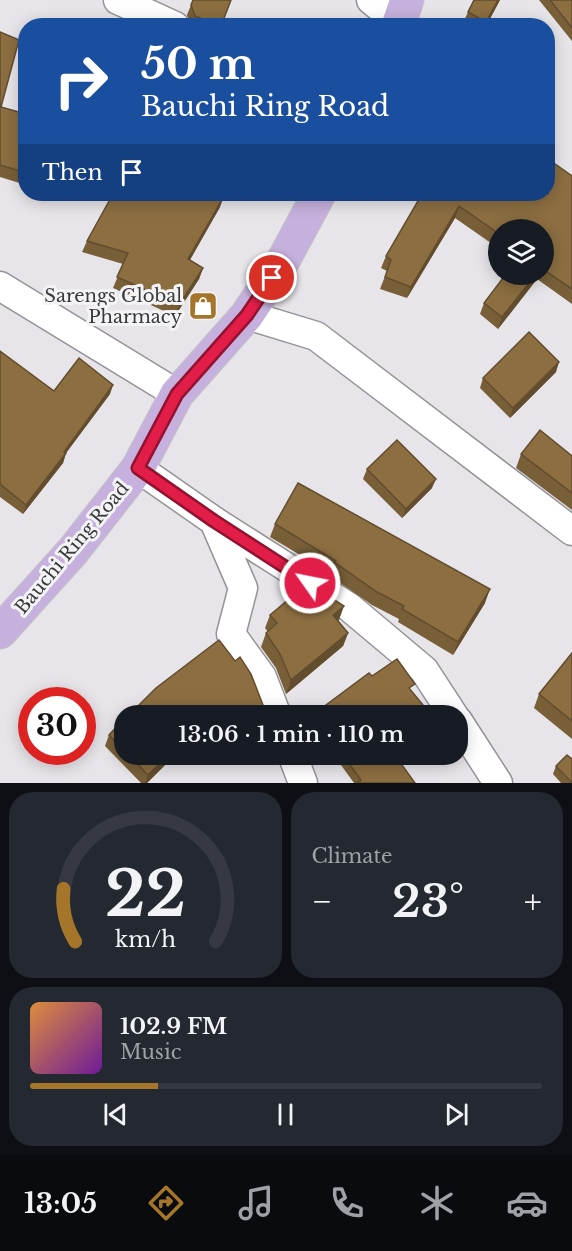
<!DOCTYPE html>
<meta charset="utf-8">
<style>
body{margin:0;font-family:"Libre Baskerville",serif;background:#242831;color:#f1f3f6;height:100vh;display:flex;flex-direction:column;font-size:22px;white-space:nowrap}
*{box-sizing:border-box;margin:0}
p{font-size:20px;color:#9ea1a6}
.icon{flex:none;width:33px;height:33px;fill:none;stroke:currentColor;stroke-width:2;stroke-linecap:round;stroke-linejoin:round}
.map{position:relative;height:783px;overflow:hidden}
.drawer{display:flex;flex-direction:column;gap:9px;padding:9px;background:#0d0f14;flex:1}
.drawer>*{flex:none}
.guide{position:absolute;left:18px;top:18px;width:537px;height:183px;border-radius:24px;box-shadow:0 3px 15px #0003;background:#1a4fa0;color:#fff;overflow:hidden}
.controls{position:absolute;left:488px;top:219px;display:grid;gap:12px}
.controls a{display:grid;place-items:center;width:66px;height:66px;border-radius:50%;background:#171b24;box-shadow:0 3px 15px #0003;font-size:30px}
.speed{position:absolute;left:18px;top:687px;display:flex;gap:12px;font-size:30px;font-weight:700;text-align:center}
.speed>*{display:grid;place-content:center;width:78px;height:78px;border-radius:50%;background:#171b24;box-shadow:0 3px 15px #0003;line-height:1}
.speed .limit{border:9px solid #d22;background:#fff;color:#111}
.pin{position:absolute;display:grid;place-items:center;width:51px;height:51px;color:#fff;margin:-26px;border:3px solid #fff;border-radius:50%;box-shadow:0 2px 6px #0007}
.me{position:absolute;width:66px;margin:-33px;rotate:303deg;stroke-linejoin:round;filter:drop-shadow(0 0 4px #0008)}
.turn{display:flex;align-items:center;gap:21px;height:126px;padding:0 24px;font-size:27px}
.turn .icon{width:78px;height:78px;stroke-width:2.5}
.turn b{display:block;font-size:42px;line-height:51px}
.then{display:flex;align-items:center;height:57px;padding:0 24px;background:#0003;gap:12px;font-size:22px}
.big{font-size:45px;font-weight:600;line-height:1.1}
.drawer .widget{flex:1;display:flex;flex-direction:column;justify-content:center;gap:9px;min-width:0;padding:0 21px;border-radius:24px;background:#242831}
.drawer .dial{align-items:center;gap:0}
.dial svg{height:156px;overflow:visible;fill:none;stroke:#363941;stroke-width:7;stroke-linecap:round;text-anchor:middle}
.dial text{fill:#f1f3f6;stroke:none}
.song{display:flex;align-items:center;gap:18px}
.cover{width:72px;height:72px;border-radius:9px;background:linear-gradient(135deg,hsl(30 70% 55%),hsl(280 70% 35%))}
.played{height:6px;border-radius:3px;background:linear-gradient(90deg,#a57629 25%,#363941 25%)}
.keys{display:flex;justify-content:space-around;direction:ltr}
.heat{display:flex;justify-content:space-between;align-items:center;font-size:33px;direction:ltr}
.drawer .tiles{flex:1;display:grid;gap:9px;grid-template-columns:1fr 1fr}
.widget:last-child{grid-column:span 2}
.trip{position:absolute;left:114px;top:705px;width:354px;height:60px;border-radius:24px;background:#171b24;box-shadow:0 3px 15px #0003;font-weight:600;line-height:60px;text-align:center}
.dock{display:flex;height:96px;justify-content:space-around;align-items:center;background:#090b0e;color:#9ea1a6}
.dock .icon{width:42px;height:42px}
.dock .on{color:#a57629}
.dock b{font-size:27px;color:#f1f3f6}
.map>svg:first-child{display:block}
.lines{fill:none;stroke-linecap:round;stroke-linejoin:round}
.street-casing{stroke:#959397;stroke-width:31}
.primary-casing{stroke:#c4c4c4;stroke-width:35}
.street{stroke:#fff;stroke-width:28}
.primary{stroke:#c6b0dd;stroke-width:33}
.wall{fill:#785f38}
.shaded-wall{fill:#624d2e}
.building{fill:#8c6e41;stroke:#624d2e;stroke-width:1.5}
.route-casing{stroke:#92132f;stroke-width:15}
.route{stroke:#e11d48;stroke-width:10}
.labels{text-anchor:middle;stroke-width:6;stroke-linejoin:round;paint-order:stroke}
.poi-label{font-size:18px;fill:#3a3a3b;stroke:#f4f3f6;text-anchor:end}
.street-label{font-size:18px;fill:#3a3a3b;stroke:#f4f3f6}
</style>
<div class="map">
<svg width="572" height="783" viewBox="0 0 572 783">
<rect width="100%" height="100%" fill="#e7e5e9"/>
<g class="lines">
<g class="street-casing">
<g id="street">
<polyline points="118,0 175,26"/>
<polyline points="371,0 399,23"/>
<polyline points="0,286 177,394"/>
<polyline points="247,315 316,336 572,531"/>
<polyline points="138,468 214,521 243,588 231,634 262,677 277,716"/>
<polyline points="214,521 349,607 424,670 454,716"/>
<polyline points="458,721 498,783"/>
<polyline points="292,754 303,783"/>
</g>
</g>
<g class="primary-casing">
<g id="primary">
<polyline points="398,26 407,0"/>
<polyline points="0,632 73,551 138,468 177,394 247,315 284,259 319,194"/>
</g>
</g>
<use href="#street" class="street"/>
<use href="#primary" class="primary"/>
</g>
<g class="wall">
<polygon points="193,0 221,26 191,25 187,15"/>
<polygon points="500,0 486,26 472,26 464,21 468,12"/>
<polygon points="539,0 572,0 572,41"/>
<polygon points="0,32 1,107 26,114 26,185 0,177"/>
<polygon points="572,176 572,304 537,279 498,329 480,314 484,303 506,274 543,274 543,230 498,230 498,248 455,218 407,298 380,289 387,271 381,268 386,256 422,194"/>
<polygon points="220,207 190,260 203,268 199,279 175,316 113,288 123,264 82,252 87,241"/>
<polygon points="0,351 54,391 110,394 66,453 63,463 23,514 0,497"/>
<polygon points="556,372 510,418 480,388 483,378"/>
<polygon points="521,454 572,456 572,510 516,468"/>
<polygon points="367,469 432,488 402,518 363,479"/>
<polygon points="275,524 485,603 453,655 398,622 399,619 372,605 329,575 330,573 270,537"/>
<polygon points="270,615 339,620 338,621 348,633 343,646 286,694 276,668 261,647 266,633 268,632 265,628"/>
<polygon points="572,653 572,739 534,708 539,694"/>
<polygon points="124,719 124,754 176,754 147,783 141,783 105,746 109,735"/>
<polygon points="333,754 397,754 395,756 415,783 354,783"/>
<polygon points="556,766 572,783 561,783 553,774"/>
</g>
<g class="shaded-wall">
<polygon points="498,0 500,0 486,26 484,26"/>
<polygon points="224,196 220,207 184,270 188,259"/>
<polygon points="459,206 455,218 407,298 411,287"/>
<polygon points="203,268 199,279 175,316 179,305"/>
<polygon points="536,274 539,274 537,279 498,329 502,317"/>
<polygon points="559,362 556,372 510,418 513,408"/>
<polygon points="113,385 110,394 66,453 63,463 23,514 26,505"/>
<polygon points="436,479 432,488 402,518 406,509"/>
<polygon points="490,589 485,603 453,655 458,642"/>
<polygon points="344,606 339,620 328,629 333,615"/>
<polygon points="348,633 343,646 286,694 291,680"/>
<polygon points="263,705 260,716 251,716"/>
<polygon points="169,754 176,754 147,783 145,783 148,775"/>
</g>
<g class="building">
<polygon points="193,0 231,0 221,26 195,16 191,5"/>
<polygon points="474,0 498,0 486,22 468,12"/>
<polygon points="550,0 572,0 572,28"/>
<polygon points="0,32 19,40 1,107 26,114 26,173 0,165"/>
<polygon points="548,159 572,176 572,289 543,269 543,230 498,230 498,233 459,206 411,287 385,277 391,260 386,256 422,194 548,194"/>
<polygon points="113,194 220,194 224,196 188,259 203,268 179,305 117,277 128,253 87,241"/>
<polygon points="506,274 536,274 502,317 484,303"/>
<polygon points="529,332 559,362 513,408 483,378"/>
<polygon points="0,351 54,391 79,358 113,385 64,452 66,453 26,505 0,484"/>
<polygon points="540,430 572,456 572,493 521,454"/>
<polygon points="397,440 436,479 406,509 367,469"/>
<polygon points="298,483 490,589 458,642 402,609 404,606 377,592 334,562 336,561 275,524"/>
<polygon points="308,583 344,606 333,615 348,633 291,680 280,654 266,633 277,623 270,615"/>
<polygon points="219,640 235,661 240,657 251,674 263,705 251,716 128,716 156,688"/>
<polygon points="572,653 572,721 539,694"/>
<polygon points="397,659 415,684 409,688 432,716 321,716 318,711 369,673 372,676"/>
<polygon points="124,719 124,751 109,735"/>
<polygon points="128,754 169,754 148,775"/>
<polygon points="342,754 394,754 415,783 356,783 361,780"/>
<polygon points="567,755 572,759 572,783 556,766"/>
</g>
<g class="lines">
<g class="route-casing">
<polyline id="route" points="272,278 247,315 177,394 138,468 214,521 310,583"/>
</g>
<use href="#route" class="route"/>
</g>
<defs>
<g id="shop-square" transform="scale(1.5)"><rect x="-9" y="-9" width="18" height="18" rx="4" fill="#a57629" stroke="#f4f3f6"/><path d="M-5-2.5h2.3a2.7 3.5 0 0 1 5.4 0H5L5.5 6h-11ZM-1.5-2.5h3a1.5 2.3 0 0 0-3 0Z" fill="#fff"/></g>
</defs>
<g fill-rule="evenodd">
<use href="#shop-square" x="203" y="306"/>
</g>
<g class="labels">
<g class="poi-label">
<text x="182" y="302">Sarengs Global<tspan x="182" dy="21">Pharmacy</tspan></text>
</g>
<g class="street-label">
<text transform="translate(72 548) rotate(-50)" y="6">Bauchi Ring Road</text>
</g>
</g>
</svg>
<div class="controls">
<a><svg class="icon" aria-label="layers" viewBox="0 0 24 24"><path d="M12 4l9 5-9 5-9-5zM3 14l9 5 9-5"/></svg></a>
</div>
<div class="speed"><div class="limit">30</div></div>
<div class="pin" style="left:272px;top:278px;background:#d93025"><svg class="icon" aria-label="arrive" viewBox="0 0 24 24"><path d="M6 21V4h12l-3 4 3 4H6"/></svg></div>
<svg class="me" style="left:310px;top:583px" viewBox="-20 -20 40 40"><circle r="17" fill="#e11d48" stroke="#fff" stroke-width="3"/><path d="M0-11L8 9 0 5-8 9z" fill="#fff"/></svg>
<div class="trip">13:06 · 1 min · 110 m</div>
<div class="guide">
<div class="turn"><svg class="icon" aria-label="right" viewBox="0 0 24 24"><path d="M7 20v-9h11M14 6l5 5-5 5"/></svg><div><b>50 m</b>Bauchi Ring Road</div></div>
<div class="then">Then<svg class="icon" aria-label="arrive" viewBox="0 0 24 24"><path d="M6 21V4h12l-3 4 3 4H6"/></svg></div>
</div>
</div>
<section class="drawer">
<div class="tiles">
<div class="widget dial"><svg viewBox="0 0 100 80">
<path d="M14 69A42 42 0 1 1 86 69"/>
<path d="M14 69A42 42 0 0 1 8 42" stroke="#a57629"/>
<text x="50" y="56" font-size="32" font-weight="700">22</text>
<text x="50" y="72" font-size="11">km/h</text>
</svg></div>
<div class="widget"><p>Climate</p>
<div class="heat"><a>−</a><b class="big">23°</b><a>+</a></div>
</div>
<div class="widget">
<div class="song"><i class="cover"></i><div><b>102.9 FM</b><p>Music</p></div></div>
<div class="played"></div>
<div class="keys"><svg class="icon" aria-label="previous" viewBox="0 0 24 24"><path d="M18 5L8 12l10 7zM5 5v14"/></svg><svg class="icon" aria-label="pause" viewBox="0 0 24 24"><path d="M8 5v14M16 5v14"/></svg><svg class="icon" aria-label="next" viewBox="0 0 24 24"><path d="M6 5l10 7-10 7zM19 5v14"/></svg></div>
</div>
</div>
</section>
<nav class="dock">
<b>13:05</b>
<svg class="icon on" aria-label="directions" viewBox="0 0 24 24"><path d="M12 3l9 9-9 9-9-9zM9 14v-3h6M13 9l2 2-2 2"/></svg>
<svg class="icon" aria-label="music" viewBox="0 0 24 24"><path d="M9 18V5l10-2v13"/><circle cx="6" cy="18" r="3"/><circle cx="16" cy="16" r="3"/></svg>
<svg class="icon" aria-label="phone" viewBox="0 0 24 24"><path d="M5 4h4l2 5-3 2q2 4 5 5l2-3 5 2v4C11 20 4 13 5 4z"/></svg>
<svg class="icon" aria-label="climate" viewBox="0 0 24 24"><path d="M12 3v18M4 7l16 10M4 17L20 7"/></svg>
<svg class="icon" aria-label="car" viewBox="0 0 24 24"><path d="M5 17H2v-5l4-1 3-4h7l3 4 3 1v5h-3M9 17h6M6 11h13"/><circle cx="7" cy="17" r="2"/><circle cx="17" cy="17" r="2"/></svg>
</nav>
